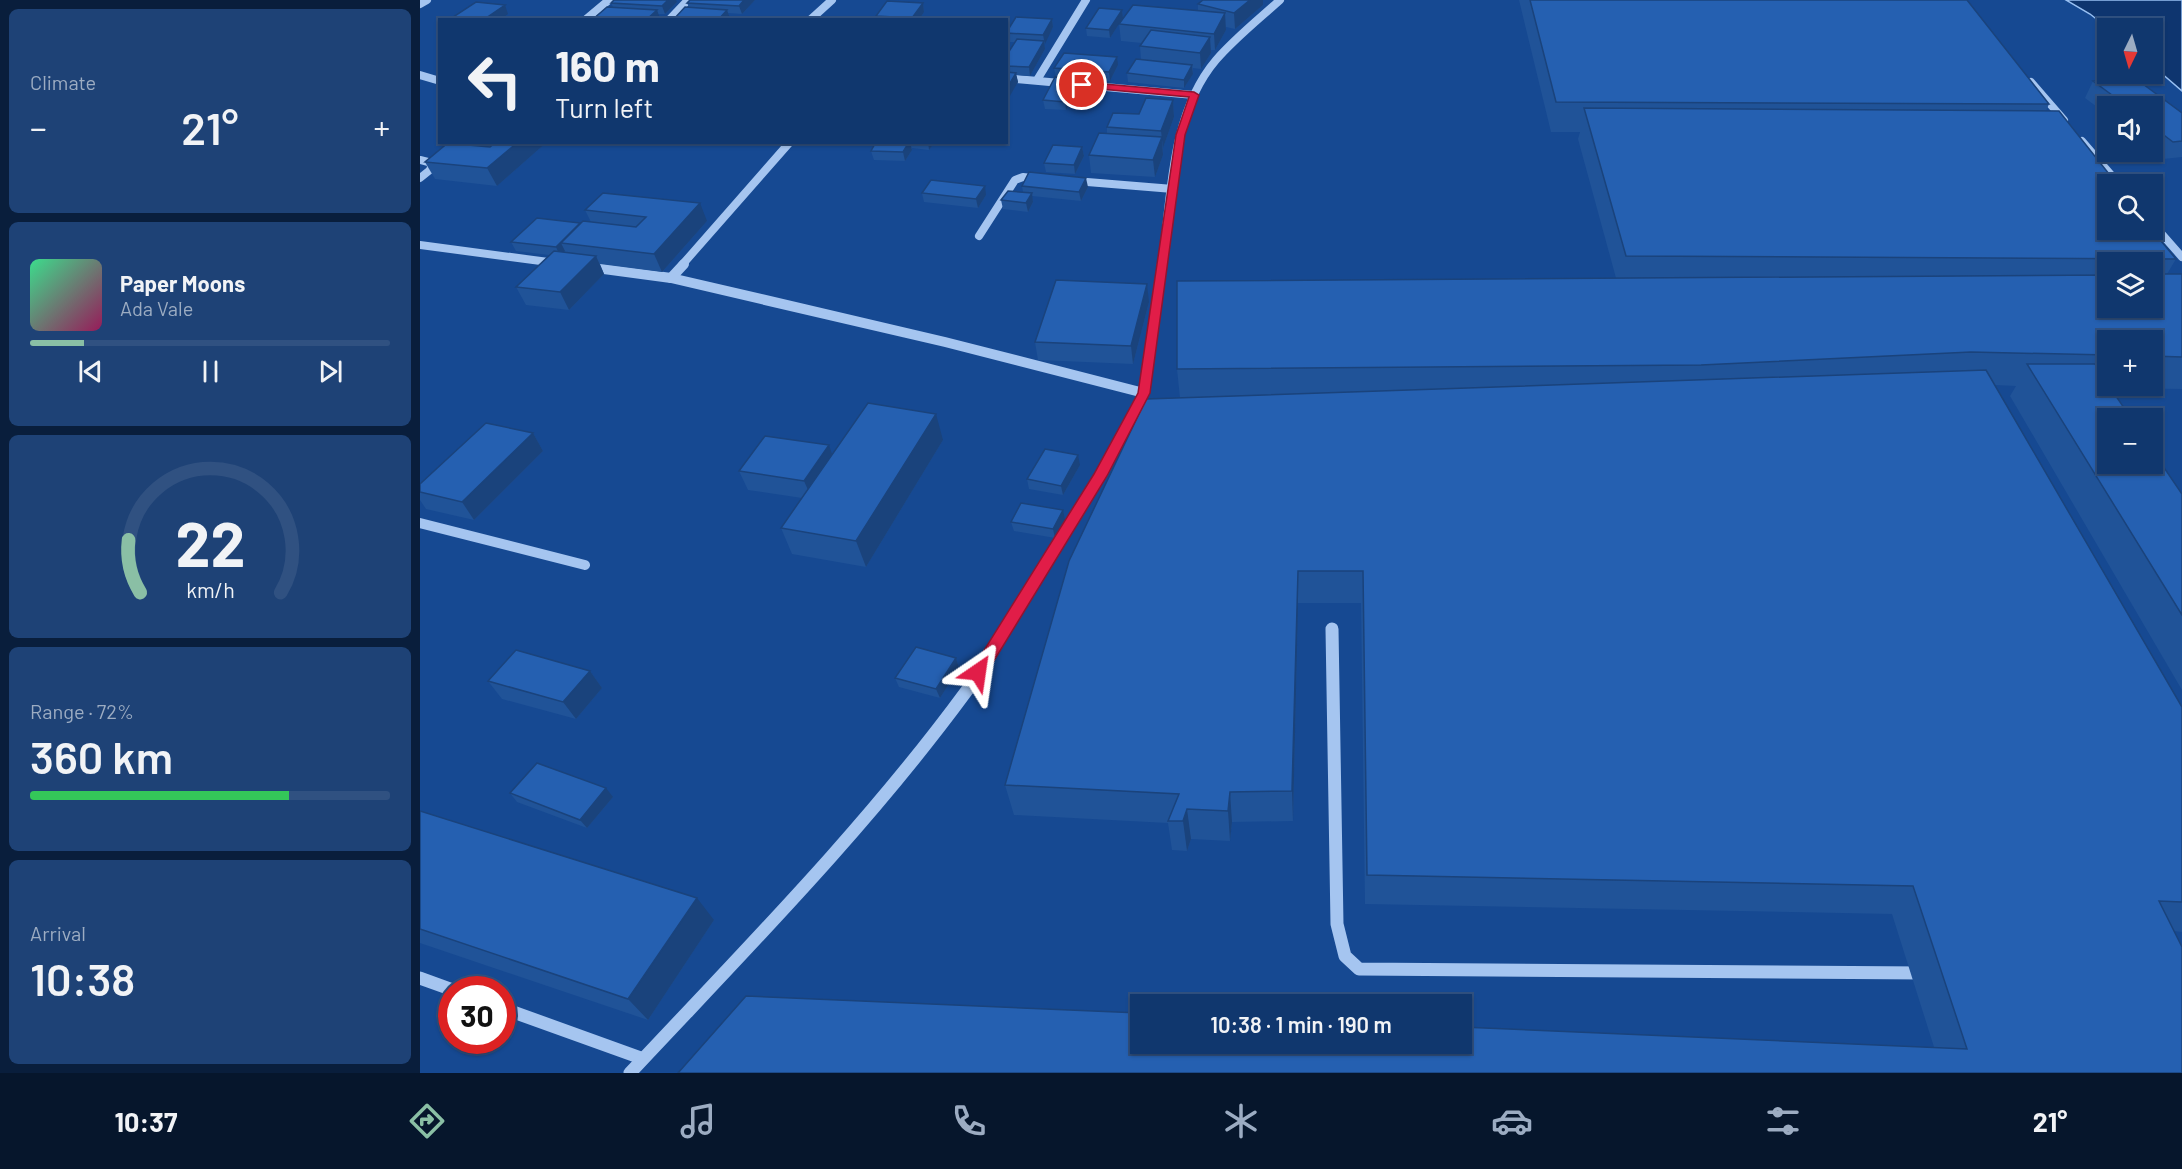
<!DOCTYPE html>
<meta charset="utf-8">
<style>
body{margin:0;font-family:Barlow,sans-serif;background:#1e4276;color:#f1f3f6;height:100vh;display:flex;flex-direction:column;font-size:22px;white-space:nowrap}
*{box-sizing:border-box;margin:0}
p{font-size:20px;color:#9cacc2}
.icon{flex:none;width:33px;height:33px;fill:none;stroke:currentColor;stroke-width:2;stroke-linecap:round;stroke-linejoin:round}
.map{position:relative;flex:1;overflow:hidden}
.side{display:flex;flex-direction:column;gap:9px;padding:9px;background:#091e3c;width:420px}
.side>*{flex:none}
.banner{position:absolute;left:18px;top:18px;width:570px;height:126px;border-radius:0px;box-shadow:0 2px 4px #0004,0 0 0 2px #305181;background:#10376e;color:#f1f3f6;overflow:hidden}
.needle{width:39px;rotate:185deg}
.buttons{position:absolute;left:1677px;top:18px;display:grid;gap:12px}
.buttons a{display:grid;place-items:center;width:66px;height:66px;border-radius:0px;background:#10376e;box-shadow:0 2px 4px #0004,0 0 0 2px #305181;font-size:30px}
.speed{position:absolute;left:18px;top:976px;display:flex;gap:12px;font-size:30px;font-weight:700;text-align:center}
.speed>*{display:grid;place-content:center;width:78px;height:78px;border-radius:50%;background:#10376e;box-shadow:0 2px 4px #0004,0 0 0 2px #305181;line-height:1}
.speed .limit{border:9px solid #d22;background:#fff;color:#111}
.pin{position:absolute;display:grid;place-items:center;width:51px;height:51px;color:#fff;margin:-26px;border:3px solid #fff;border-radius:50%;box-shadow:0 2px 6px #0007}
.me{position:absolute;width:66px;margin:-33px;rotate:32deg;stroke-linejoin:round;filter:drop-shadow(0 0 4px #0008)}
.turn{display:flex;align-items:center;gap:21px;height:126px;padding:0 18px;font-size:27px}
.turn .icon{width:78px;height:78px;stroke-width:2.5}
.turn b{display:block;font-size:42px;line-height:51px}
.big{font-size:45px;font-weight:600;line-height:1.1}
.side .tile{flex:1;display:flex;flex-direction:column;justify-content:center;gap:9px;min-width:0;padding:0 21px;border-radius:9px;background:#1e4276}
.side .dial{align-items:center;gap:0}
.dial svg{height:156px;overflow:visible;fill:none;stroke:#305181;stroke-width:7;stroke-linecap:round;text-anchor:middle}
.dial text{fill:#f1f3f6;stroke:none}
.song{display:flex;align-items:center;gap:18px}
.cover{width:72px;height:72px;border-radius:9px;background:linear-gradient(135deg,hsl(150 70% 55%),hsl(330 70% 35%))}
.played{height:6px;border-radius:3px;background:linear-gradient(90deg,#8abfa5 15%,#305181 15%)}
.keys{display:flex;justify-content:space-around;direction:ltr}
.heat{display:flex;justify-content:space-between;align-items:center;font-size:33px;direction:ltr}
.charge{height:9px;border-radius:4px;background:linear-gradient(90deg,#34c759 72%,#305181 0)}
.trip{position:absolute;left:710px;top:994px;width:342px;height:60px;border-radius:0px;background:#10376e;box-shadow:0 2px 4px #0004,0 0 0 2px #305181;font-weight:600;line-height:60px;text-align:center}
.tab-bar{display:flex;height:96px;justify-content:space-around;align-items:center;background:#06162c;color:#9cacc2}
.tab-bar .icon{width:42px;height:42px}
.tab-bar .on{color:#8abfa5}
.tab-bar b{font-size:27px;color:#f1f3f6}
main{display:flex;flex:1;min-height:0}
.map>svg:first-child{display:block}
.water{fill:#0e356f;stroke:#98c0f3;stroke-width:1.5}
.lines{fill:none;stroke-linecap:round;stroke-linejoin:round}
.minor-far2{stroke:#a5c5f0;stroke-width:8}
.minor-far1{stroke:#a5c5f0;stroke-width:10}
.minor{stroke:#a5c5f0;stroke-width:13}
.wall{fill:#205398;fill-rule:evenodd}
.shaded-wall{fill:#1a437c}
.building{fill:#2560b1;stroke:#1a437c;stroke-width:1.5}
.route{fill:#e11d48;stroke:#92132f;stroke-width:1.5}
</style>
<main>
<section class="side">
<div class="tile"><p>Climate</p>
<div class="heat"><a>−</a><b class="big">21°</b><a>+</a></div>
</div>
<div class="tile">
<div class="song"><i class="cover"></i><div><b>Paper Moons</b><p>Ada Vale</p></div></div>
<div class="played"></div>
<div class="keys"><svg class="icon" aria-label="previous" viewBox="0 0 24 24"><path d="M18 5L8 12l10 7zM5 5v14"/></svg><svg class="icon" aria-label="pause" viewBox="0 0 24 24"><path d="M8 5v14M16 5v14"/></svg><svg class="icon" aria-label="next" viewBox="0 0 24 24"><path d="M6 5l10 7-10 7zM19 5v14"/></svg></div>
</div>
<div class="tile dial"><svg viewBox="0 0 100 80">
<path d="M14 69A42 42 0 1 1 86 69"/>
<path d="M14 69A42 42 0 0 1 8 42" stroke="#8abfa5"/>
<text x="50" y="56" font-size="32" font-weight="700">22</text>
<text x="50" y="72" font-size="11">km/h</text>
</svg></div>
<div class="tile"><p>Range · 72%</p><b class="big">360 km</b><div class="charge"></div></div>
<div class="tile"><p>Arrival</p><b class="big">10:38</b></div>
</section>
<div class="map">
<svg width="1762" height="1073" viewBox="0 0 1762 1073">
<rect width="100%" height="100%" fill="#164992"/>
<polygon class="water" points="1646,0 1762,0 1762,91 1733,66 1732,28 1688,28 1670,14"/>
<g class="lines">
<g class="minor-far2">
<polyline points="0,4 7,0"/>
<polyline points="165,20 189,0"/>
<polyline points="249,20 268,0"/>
<polyline points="390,20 412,0"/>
<polyline points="0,75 20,81"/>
<polyline points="586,78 774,95"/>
<polyline points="617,80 666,0"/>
<polyline points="1611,82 1644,120"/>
<polyline points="1662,141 1699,184"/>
<polyline points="0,160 12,163 10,170 0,178"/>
<polyline points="655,181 753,189"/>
<polyline points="1732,223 1762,257"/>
<polyline points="559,236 595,180 603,177 621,179"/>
<polyline points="0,245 136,263"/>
<polyline points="262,265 370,142"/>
<path d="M 742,265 C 751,198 750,114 796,60 C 815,38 839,19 860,0"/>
</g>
<g class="minor-far1">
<polyline points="169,267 251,278 525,342 724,393"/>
<polyline points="251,278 264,264"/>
<polyline points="0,523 165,565"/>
<polyline points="595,614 680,476 724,393 742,264"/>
</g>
<g class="minor">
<polyline points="912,629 917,924 925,956 939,969 1504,973"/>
<polyline points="0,978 33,990"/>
<polyline points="82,1008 221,1058"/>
<path d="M 210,1073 C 325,950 445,829 545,693 C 564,668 579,639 596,612"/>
</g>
</g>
<g class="wall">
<polygon points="335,0 322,14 308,13 310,18 309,20 253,20 269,7 267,3"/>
<path d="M 1099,0 L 1547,0 L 1629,104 L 1626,111 L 1756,259 L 1747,274 L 1762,274 L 1762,389 L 1691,388 L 1762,494 L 1762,690 L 1590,396 L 1596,386 L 1575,385 L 1762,707 L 1762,932 L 1754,931 L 1762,1073 L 1514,1047 L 1472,914 L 945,904 L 941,603 L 878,603 L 873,821 L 812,822 L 810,841 L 771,839 L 767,851 L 752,850 L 748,823 L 594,815 L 585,785 L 760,398 L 757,369 L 1196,278 L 1158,139 L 1160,132 L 1131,132 ZM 1688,262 L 1732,262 L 1732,308 L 1688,308 ZM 1688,340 L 1732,340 L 1732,386 L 1688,386 Z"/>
<polygon points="257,2 245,14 238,14 240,18 238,20 172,20 193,7 191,3"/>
<polygon points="503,3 504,12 499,20 456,20 456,16"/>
<polygon points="778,4 843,5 815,29 806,27 806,30 795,50 791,50 791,53 781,69 773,68 773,74 764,88 708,82 707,73 721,60 720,46 722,43 701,41 699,24 778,11"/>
<polygon points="702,10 703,18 690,38 667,36 666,28"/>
<polygon points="632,19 633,27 624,44 625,49 610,76 596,75 598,82 586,101 586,56 595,42 587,42 586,32"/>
<polygon points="698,65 690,81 657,78 658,87 646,110 625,109 623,100 636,77 634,68"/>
<polygon points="1673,81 1762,113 1762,157 1743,159 1732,151 1732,106 1688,106 1688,115 1665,98"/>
<polygon points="753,100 754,117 743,148 743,155 735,177 671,173 669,155 687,134 687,127"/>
<polygon points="29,142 127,142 77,186 15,179 5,162"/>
<polygon points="456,142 515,142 509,150 492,148 492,150 485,161 454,160 451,151"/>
<polygon points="662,147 664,156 655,174 626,172 624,163"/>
<polygon points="602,186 668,187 661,201 612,196 613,202 608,212 583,209 581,200 603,192"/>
<polygon points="502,193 566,195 558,208 504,202"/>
<polygon points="165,210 287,221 242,272 180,264 184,274 149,310 106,305 96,287 129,255 96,251 91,242 160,223 171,222"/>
<polygon points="729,302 713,364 618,360 615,342"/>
<polygon points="113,433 123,451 54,520 6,509 0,500 0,484"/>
<polygon points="523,440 446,567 372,554 361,528 382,498 328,490 319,471 412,454"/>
<polygon points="660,465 643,495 609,489 607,479"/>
<polygon points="645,520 635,538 594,531 591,522"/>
<polygon points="536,658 539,668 520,698 479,687 475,678"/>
<polygon points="170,671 182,688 156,719 82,699 68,681"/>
<polygon points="90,793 193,797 167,828 97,802"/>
<polygon points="0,811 294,920 228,1020 0,943"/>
</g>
<g class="shaded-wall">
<polygon points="248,0 256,0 257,2 245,14 242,6"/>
<polygon points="324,0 335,0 322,14 319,6"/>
<polygon points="830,0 843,0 843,5 815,29 814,13"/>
<polygon points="503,3 504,12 499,20 492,20 492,18"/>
<polygon points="85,5 88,14 80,20 63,20"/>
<polygon points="237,10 240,18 238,20 226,20"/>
<polygon points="307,10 310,18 309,20 298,20"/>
<polygon points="702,10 703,18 690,38 689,30"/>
<polygon points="805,13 806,30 795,50 794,34"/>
<polygon points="632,19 633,27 625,44 623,35"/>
<polygon points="790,37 791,53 781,69 780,53"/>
<polygon points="624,41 625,49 610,76 609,67"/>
<polygon points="697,57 698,65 690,81 689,72"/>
<polygon points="772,65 773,74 764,88 764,80"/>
<polygon points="596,73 598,82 587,101 586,90"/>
<polygon points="657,78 658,87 646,110 645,102"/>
<polygon points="753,100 754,117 743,148 741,131"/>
<polygon points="742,137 743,155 735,177 733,160"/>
<polygon points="50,142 66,142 70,150 47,145"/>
<polygon points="98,142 127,142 77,186 67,168"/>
<polygon points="489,142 490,142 492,150 485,161 483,152"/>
<polygon points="508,142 515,142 509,150"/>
<polygon points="662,147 664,156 655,174 654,165"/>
<polygon points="666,178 668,187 661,201 659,192"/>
<polygon points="565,186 566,195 558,208 556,199"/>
<polygon points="612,193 613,202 608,212 606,203"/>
<polygon points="280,203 287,221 242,272 234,254"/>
<polygon points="160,223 141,243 145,251 140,256 136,247"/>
<polygon points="176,256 184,274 149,310 140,292"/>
<polygon points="727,284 729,302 713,364 711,346"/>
<polygon points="516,414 523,440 446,567 436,541"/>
<polygon points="113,433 123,451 54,520 42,502"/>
<polygon points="409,445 415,463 392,499 384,481"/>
<polygon points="658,455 660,465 643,495 641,486"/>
<polygon points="643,510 645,520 635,538 633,529"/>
<polygon points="878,571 878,603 873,821 872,791"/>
<polygon points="536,658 539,668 520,698 516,689"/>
<polygon points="170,671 182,688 156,719 143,702"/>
<polygon points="186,788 193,797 167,828 160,820"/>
<polygon points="810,792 812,822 810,841 808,811"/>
<polygon points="767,809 771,839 767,851 763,821"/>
<polygon points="277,898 294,920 228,1020 208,999"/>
</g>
<g class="building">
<polygon points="194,0 248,0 242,6 191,3"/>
<polygon points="270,0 324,0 319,6 267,3"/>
<polygon points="783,0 830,0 814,13 778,4"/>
<polygon points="1110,0 1547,0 1629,104 1136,102"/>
<polygon points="467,1 503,3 492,18 456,16"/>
<polygon points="56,2 85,5 63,20 30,19"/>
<polygon points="713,5 805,13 794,34 699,24"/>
<polygon points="187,7 237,10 226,20 172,20"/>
<polygon points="265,7 307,10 298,20 253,20"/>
<polygon points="679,8 702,10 689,30 666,28"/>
<polygon points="596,17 632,19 623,35 586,33"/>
<polygon points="731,30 790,37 780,53 720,46"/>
<polygon points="597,39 624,41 609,67 586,66 586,56"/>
<polygon points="644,53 697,57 689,72 634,68"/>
<polygon points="716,59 772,65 764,80 707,73"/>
<polygon points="586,72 596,73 586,90"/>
<polygon points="1712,76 1762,113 1762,141 1753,142 1732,126 1732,106 1707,106 1673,81"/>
<polygon points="635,77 657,78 645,102 623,100"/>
<polygon points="726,98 753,100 741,131 687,127 693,113 719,114"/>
<polygon points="1164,108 1639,111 1697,184 1688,184 1688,230 1732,230 1756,259 1206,256"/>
<polygon points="679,133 742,137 733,160 669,155"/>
<polygon points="29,142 50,142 47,145 70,147 76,142 98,142 67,168 5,162"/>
<polygon points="456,142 489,142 483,152 451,151"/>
<polygon points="633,145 662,147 654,165 624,163"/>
<polygon points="609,172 666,178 659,192 602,186"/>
<polygon points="511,180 565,186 556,199 502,193"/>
<polygon points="588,191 612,193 606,203 581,200"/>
<polygon points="183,193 280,203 234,254 141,243 163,221 216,227 226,217 165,210"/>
<polygon points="117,218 160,223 136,247 91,242"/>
<polygon points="134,251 176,256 140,292 96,287"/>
<polygon points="1732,274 1762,274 1762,357 1732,356 1732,340 1688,340 1688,355 1551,352 1281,365 757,369 757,281 1688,275 1688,308 1732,308"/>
<polygon points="636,280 727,284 711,346 615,342"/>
<polygon points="1607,364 1675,364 1688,383 1688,386 1689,386 1711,418 1688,418 1688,464 1732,464 1732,450 1762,494 1762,615"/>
<polygon points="1566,370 1762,707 1762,902 1739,901 1762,947 1762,1073 258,1073 326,996 720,1013 720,1044 1041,1044 1041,1027 1547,1049 1493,886 947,875 943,571 878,571 872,791 810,792 808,811 767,809 763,821 748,821 759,794 585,785 649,561 726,399"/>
<polygon points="448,403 516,414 436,541 361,528"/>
<polygon points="66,423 113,433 42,502 0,492 0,484"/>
<polygon points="345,436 409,445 384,481 319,471"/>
<polygon points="625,449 658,455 641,486 607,479"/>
<polygon points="601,503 643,510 633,529 591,522"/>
<polygon points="496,647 536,658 516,689 475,678"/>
<polygon points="96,650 170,671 143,702 68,681"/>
<polygon points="117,763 186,788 160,820 90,793"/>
<polygon points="0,811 277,898 208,999 0,929"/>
</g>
<polygon class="route" points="662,82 774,92 779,95 765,135 730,393 687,476 564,677 553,677 551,672 553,668 674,474 718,393 756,135 769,97 658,87 657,85"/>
</svg>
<div class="buttons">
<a><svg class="needle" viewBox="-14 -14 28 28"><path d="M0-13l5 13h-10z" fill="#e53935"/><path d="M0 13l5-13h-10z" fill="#9cacc2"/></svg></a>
<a><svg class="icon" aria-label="sound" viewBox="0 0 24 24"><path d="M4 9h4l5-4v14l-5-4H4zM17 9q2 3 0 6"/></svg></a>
<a><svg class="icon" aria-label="search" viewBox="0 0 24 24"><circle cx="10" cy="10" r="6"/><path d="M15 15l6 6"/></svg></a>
<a><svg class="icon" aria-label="layers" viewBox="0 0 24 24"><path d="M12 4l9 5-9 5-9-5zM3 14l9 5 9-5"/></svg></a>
<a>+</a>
<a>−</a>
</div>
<div class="speed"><div class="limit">30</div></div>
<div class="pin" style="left:662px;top:85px;background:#d93025"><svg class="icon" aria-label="arrive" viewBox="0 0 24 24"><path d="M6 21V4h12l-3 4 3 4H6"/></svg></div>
<svg class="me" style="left:558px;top:672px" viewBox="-20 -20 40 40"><path d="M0-17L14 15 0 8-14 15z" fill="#e11d48" stroke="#fff" stroke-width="4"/></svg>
<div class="trip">10:38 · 1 min · 190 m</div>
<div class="banner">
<div class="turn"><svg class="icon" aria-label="left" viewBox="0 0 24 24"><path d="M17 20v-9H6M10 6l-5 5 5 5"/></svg><div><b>160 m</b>Turn left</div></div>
</div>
</div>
</main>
<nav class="tab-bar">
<b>10:37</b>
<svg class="icon on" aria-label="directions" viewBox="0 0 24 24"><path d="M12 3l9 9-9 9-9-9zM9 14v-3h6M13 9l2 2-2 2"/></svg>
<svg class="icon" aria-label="music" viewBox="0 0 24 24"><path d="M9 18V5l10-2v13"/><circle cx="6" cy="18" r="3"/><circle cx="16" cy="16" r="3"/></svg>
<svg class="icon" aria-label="phone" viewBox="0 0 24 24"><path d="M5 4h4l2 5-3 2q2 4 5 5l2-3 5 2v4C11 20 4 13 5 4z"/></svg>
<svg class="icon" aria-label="climate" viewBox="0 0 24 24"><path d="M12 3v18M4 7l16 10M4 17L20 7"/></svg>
<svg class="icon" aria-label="car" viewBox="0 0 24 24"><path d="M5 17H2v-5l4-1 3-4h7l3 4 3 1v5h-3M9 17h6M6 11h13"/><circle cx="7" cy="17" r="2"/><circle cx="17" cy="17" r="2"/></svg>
<svg class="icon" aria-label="filters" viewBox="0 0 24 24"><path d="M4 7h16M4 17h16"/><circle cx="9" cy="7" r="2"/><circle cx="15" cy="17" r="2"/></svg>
<b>21°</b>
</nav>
